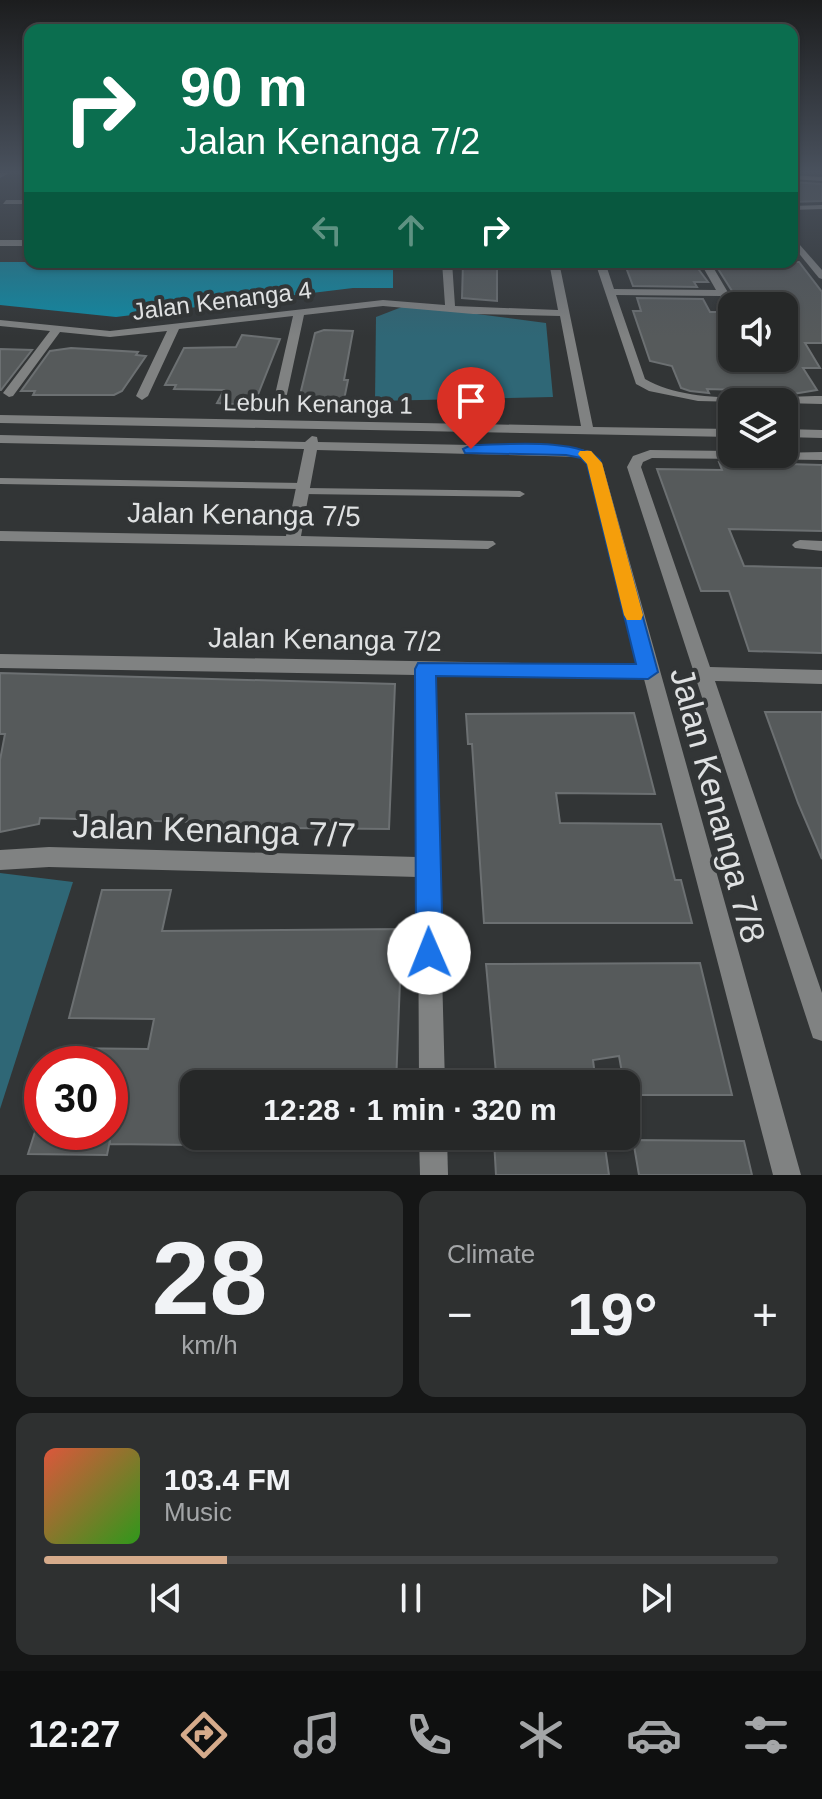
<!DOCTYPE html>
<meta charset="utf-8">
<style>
body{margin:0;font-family:Arial,sans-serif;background:#2e3030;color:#f1f3f6;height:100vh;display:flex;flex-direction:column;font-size:30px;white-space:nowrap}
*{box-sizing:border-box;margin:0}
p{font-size:26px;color:#a4a6a8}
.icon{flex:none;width:44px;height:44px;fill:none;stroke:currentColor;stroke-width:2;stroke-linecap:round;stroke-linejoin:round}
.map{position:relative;height:1175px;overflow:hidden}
.details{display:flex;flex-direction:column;gap:16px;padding:16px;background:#151616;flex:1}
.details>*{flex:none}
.guide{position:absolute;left:24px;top:24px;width:774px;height:244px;border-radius:16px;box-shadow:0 2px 6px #0004,0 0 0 2px #424445;background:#0b6e4f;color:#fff;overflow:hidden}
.tools{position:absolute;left:718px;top:292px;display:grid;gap:16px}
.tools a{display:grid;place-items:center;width:80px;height:80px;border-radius:16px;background:#262828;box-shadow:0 2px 6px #0004,0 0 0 2px #424445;font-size:40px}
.speed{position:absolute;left:24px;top:1046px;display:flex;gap:16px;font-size:40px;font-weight:700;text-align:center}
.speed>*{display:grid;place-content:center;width:104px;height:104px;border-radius:50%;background:#262828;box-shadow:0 2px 6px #0004,0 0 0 2px #424445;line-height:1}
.speed .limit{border:12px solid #d22;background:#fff;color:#111}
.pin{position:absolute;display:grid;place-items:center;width:68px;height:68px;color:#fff;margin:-82px -34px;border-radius:50% 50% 50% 0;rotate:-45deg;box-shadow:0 0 8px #0007}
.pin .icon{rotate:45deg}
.me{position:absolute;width:88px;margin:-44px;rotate:359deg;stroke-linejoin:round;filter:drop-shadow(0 0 6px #0008)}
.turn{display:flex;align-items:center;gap:28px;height:168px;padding:0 24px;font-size:36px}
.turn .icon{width:104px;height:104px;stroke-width:2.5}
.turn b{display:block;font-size:56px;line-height:68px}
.lanes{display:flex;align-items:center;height:76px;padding:0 24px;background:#0003;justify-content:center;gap:40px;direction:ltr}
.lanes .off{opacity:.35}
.big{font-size:60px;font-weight:600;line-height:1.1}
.details .card{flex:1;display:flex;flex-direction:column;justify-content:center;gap:12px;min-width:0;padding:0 28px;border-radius:16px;background:#2e3030}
.details .dial{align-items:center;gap:0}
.dial b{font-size:104px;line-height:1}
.song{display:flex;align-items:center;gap:24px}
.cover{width:96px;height:96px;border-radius:12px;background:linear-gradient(135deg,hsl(10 70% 55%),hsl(110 70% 35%))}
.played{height:8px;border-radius:4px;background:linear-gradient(90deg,#d6ab8b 25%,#424445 25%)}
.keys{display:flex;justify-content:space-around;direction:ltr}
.heat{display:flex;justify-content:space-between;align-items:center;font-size:44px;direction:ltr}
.details .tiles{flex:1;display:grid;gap:16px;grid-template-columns:1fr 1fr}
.card:last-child{grid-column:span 2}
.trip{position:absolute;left:180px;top:1070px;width:460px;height:80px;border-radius:16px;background:#262828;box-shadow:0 2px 6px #0004,0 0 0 2px #424445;font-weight:600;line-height:80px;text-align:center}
.tab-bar{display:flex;height:128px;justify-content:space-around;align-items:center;background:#0f1010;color:#a4a6a8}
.tab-bar .icon{width:56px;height:56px}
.tab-bar .current{color:#d6ab8b}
.tab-bar b{font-size:36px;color:#f1f3f6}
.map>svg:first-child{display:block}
.green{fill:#2f6776}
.water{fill:#108ba5}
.building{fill:#565a5b;stroke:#6c7072;stroke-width:2}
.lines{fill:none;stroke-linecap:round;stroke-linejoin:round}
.service{fill:#808282;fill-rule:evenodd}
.minor{fill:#808282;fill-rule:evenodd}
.tertiary{fill:#808282;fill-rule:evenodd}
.route{fill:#1a73e8;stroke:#114b97;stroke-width:2}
.slow{fill:#f59e0b}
.labels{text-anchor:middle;stroke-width:8;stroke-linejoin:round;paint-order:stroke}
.far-street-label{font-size:24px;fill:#dfe1e2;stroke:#323536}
.street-label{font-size:28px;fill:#dfe1e2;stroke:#323536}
.near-street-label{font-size:34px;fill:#dfe1e2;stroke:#323536}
</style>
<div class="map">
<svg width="822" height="1175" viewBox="0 0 822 1175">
<rect width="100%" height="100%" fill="#323536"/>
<g class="green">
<polygon points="407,305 546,323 553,397 375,401 376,317"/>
<polygon points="0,873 73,882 0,1109"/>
</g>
<polygon class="water" points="0,262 393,262 393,288 353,288 116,317 0,305"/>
<g class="building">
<polygon points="792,182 822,184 822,201 792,202"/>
<polygon points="497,262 497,301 462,298 463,263"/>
<polygon points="624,262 693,262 708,282 694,282 697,287 633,286"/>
<polygon points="730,262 799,262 822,292 822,343 805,343 820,368 803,368 817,390 793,394 757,390 760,395 742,395 740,390 707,389 709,393 690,391 681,388 672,366 650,361 633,311 641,311 637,298 703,299 710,312 718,312 732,340 732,358 784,358 784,306 739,302 715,264"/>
<polygon points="324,330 353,331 344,380 348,380 344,400 300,395 315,333"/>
<polygon points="242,335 280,339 255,402 250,405 217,403 224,390 174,389 176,385 165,385 184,348 236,347"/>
<polygon points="71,348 138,352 136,355 146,356 122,391 114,395 33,395 35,391 21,391 50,351"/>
<polygon points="0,349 32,350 1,390 0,390"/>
<polygon points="719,462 822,465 822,531 729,529 744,566 822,568 822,653 749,651 729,591 701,591 657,469 722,470"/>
<polygon points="0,673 395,684 389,829 192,827 193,822 40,818 39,824 0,832 0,760 5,734 0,734"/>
<polygon points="765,712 822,712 822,859 798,803"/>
<polygon points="634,713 655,794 556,793 560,823 661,824 675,880 681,880 692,923 484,923 472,744 468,744 466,714"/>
<polygon points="102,890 171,890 162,931 402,929 396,1084 194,1084 194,1145 110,1144 110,1140 107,1155 28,1154 35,1132 110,1132 110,1064 54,1064 59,1048 148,1049 154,1019 69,1018"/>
<polygon points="700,963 732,1095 626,1095 619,1056 593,1060 596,1084 497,1084 486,964"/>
<polygon points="494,1140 604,1140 609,1175 496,1175"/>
<polygon points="633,1140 744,1141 752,1175 639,1175"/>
</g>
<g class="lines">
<polygon class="service" points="0,478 303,483 308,486 306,488 520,491 525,494 520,497 302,494 297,491 299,489 0,484"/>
<g class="minor">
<polygon points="792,175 822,177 822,181 792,179"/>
<polygon points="6,200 30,200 30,204 3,204"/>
<polygon points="822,205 822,209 792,210 792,206"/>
<polygon points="792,236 822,270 822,279 819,278 792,245"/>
<rect x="0" y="240" width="30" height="6"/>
<polygon points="442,262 452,262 455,306 558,310 549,262 559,262 593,427 732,429 732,437 0,423 0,415 581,426 560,316 473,314 383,306 304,315 286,399 280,403 274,399 293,316 179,329 148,396 142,400 136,396 167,331 110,337 60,332 13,396 9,397 3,393 50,331 0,326 0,320 110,331 383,300 445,305"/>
<path d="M 595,262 L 605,262 L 614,289 L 716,290 L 700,262 L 710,262 L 736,306 L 732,306 L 732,311 L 728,310 L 720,296 L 616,295 L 645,379 C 691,406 770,396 822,396 L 822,404 L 698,401 L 649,391 L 636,384 Z"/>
<polygon points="784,429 822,430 822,438 784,437"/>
<polygon points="0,435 305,442 312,436 317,437 318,442 566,447 591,451 602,463 801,1175 773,1175 644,679 434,675 445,1084 419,1084 418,877 49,867 0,870 0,850 49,847 417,857 416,675 0,668 0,654 641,665 589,464 582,457 317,450 301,536 493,541 496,544 488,549 0,541 0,531 286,536 304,449 0,443"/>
<polygon points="650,450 732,451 732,454 822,452 822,460 652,458 643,462 641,467 710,667 822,670 822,684 715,681 822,993 822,1041 813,1038 810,1029 627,467 633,456"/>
<polygon points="800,540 822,541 822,551 795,548 792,545 795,542"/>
<polygon points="419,1136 447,1136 448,1175 420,1175"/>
</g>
<polygon class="tertiary" points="0,173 9,173 0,178"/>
</g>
<linearGradient id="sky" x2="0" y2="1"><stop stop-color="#1c1d1e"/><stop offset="0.51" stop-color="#49515d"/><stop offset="1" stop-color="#49515d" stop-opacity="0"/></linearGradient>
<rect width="822" height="337" fill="url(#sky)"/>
<path class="route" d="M 471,445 C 503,445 578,437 600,460 L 658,672 L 648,679 L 436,676 L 443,953 L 439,963 L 429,967 L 420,963 L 416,953 L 415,669 L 418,663 L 636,664 L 587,464 L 581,458 L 566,455 L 465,453 L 463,449 Z"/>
<polygon class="slow" points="580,451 591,451 602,463 643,615 641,620 627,620 624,615 587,464 578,454"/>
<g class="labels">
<g class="far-street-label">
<text transform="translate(222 301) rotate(-7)" y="8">Jalan Kenanga 4</text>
<text transform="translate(318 404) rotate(1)" y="8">Lebuh Kenanga 1</text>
</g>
<g class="street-label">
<text transform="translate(244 514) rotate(1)" y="10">Jalan Kenanga 7/5</text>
<text transform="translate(325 639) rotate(1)" y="10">Jalan Kenanga 7/2</text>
</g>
<g class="near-street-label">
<text transform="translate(718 805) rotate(75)" y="12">Jalan Kenanga 7/8</text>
<text transform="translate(214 830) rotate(2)" y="12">Jalan Kenanga 7/7</text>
</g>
</g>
</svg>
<div class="tools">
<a><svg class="icon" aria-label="sound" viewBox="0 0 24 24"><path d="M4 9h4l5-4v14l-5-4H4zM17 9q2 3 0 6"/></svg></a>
<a><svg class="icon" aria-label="layers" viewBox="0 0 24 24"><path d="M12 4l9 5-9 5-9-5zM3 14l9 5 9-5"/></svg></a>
</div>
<div class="speed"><div class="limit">30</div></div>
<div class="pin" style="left:471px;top:449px;background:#d93025"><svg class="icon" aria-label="arrive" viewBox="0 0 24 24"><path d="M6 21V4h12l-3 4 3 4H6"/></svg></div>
<svg class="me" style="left:429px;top:953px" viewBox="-20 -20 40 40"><circle r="19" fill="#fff"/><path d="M0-13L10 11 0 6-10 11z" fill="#1a73e8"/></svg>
<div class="trip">12:28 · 1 min · 320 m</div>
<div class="guide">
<div class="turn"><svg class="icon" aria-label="right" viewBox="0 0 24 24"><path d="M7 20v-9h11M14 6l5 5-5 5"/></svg><div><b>90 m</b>Jalan Kenanga 7/2</div></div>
<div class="lanes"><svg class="icon off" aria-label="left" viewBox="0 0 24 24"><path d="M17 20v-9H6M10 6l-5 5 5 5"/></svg><svg class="icon off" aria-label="ahead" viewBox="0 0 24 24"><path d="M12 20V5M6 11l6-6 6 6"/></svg><svg class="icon" aria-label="right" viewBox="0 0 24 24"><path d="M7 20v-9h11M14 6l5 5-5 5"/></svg></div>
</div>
</div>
<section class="details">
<div class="tiles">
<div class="card dial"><b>28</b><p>km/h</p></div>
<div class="card"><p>Climate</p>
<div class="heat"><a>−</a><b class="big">19°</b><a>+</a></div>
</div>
<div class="card">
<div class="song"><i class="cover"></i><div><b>103.4 FM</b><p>Music</p></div></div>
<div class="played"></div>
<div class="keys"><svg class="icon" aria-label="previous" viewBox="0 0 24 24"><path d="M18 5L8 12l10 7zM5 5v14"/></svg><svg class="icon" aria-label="pause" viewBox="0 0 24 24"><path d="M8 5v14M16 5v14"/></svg><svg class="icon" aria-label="next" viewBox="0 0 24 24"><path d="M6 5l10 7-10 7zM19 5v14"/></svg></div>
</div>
</div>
</section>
<nav class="tab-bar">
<b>12:27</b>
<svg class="icon current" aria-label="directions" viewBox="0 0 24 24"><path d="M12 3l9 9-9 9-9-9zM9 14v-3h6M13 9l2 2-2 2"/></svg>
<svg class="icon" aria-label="music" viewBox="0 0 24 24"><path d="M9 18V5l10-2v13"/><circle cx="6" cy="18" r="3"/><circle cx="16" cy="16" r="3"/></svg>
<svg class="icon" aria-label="phone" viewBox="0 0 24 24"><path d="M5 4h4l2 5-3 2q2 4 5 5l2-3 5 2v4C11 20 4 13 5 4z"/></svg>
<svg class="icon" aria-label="climate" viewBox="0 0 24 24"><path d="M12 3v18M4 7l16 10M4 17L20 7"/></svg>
<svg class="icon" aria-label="car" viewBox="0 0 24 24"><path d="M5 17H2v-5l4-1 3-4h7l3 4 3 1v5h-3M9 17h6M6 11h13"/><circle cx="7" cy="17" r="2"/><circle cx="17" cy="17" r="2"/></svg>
<svg class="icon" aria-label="filters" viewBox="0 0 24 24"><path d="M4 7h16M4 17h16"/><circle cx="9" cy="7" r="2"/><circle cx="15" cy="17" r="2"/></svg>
</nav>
